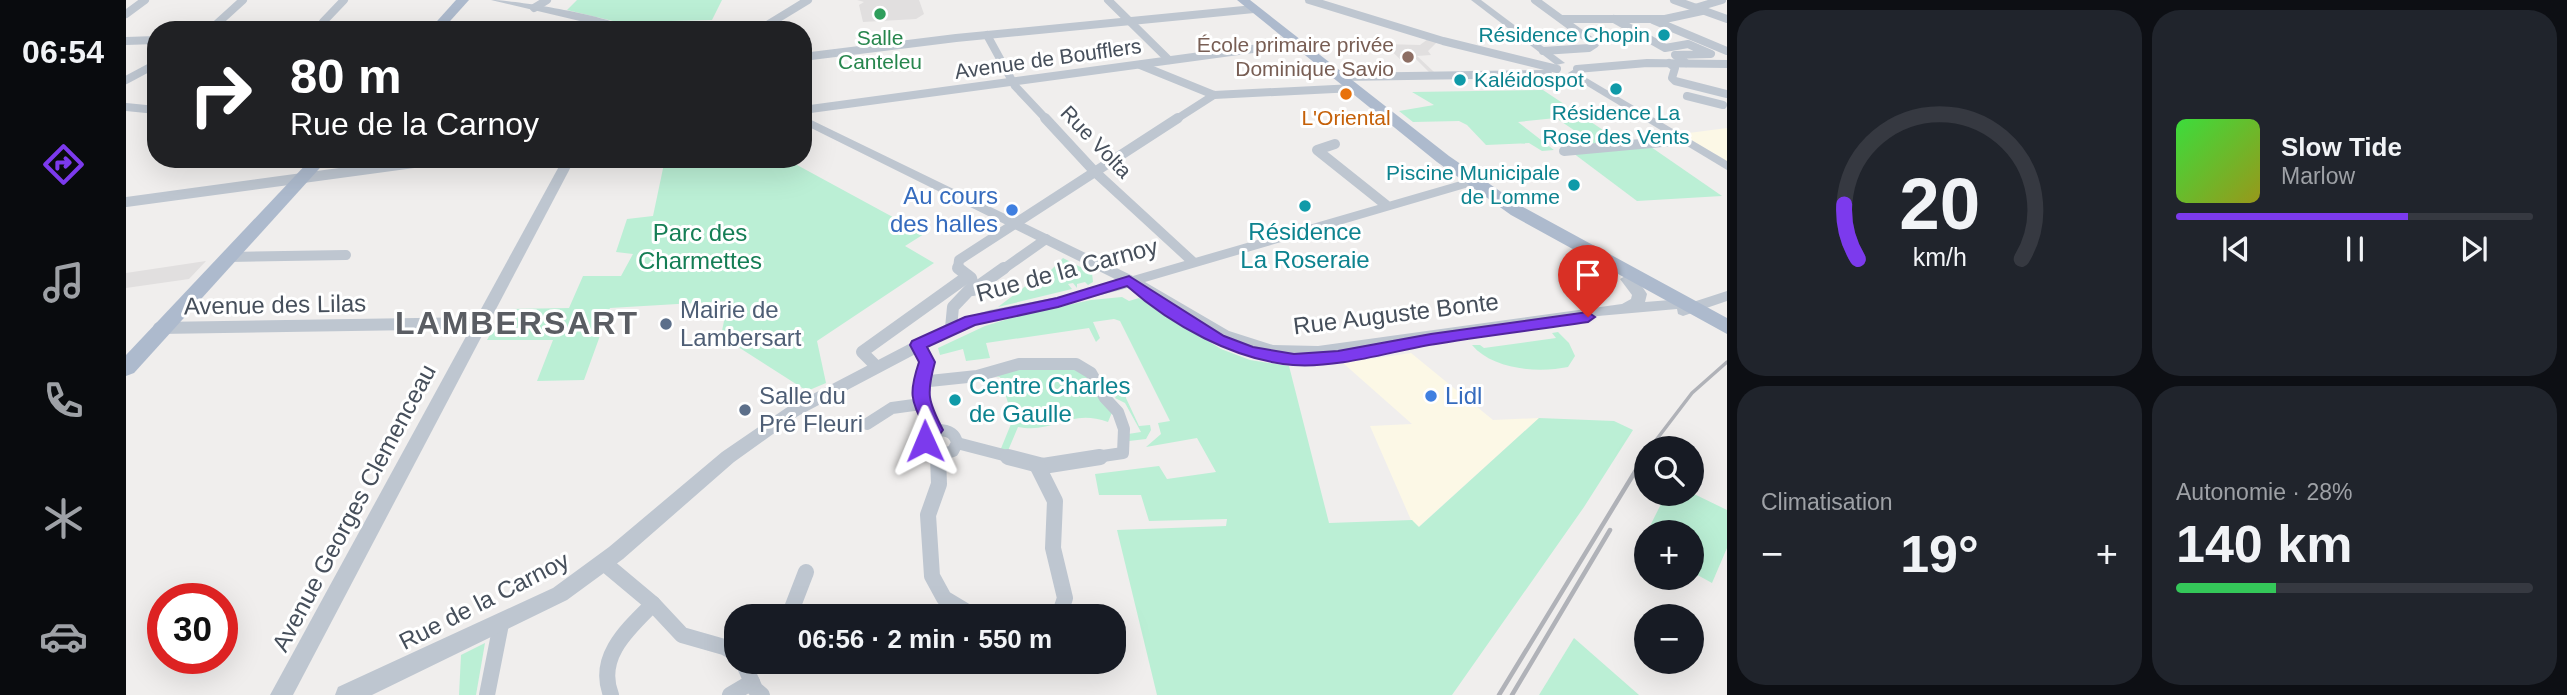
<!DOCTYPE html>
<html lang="fr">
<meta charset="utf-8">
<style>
body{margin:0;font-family:Arial,sans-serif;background:#20242c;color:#f1f3f6;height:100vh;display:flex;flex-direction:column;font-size:26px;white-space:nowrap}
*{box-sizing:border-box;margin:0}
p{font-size:23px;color:#9ea1a6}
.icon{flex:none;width:38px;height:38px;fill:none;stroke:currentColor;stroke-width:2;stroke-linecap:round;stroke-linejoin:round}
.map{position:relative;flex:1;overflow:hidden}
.sheet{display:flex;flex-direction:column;gap:10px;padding:10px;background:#0d0f14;width:840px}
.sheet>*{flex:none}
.hud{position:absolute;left:21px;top:21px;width:665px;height:147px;border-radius:28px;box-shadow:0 7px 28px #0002;background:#202124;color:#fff;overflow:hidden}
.fabs{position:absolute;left:1508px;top:436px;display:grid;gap:14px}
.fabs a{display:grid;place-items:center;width:70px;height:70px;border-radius:50%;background:#171b24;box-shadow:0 7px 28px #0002;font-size:35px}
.speed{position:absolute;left:21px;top:583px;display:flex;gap:14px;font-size:35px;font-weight:700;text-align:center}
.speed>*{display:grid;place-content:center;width:91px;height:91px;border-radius:50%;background:#171b24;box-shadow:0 7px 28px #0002;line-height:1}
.speed .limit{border:10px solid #d22;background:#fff;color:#111}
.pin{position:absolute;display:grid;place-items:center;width:60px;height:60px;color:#fff;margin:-72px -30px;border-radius:50% 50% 50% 0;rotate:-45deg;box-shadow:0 0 7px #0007}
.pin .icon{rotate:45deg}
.me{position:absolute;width:77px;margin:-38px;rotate:359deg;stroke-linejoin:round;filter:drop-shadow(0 0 5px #0008)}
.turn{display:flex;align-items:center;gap:24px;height:147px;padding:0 28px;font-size:32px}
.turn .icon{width:91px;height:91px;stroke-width:2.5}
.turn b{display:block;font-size:49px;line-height:60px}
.big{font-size:52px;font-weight:700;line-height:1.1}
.sheet .tile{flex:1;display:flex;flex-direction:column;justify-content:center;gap:10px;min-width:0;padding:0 24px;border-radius:28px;background:#20242c}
.sheet .dial{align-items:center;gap:0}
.dial svg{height:182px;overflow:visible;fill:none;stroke:#363941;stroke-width:7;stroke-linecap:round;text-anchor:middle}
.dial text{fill:#f1f3f6;stroke:none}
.song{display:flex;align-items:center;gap:21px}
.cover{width:84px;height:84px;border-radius:10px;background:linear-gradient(135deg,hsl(120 70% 55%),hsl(60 70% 35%))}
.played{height:7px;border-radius:4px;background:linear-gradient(90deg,#7c3aed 65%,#363941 65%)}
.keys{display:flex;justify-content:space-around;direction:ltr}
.heat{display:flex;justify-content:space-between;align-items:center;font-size:38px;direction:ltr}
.charge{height:10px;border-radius:5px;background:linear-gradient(90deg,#34c759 28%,#363941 0)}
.sheet .tiles{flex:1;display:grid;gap:10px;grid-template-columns:repeat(2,1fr)}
.trip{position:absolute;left:598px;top:604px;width:402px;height:70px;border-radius:28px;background:#171b24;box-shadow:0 7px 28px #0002;font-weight:700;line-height:70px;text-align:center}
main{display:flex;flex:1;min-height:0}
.tabs{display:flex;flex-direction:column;width:126px;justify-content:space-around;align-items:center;background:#090b0e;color:#9ea1a6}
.tabs .icon{width:49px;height:49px}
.tabs .selected{color:#7c3aed}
.tabs b{font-size:32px;color:#f1f3f6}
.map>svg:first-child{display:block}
.commercial{fill:#fcf8e6}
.education{fill:#e1dfdf}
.green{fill:#bbefd5}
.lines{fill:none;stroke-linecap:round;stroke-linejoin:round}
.minor-far3{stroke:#bec6d0;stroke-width:8}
.minor-far2{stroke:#bec6d0;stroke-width:10}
.minor-far1{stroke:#bec6d0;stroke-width:12}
.minor{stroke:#bec6d0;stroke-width:16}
.tertiary{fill:#bec6d0;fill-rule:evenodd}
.primary{fill:#adbacd;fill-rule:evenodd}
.rail-far1{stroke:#b0b2b8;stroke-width:3.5}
.rail{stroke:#b0b2b8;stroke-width:4.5}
.route{fill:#7c3aed;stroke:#51269a;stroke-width:2}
.leisure-dot{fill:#2e9e5b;stroke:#fff;stroke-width:2.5}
.culture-dot{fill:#0f9aa8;stroke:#fff;stroke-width:2.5}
.education-dot{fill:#8d6e63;stroke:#fff;stroke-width:2.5}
.food-dot{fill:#e8710a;stroke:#fff;stroke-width:2.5}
.shop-dot{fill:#3f7fe0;stroke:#fff;stroke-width:2.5}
.service-dot{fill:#5c6f8a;stroke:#fff;stroke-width:2.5}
.labels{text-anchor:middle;stroke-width:6;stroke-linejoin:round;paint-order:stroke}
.far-culture-label{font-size:21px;fill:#0d838f;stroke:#fff;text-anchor:end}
.far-leisure-label{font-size:21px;fill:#27864d;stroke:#fff}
.far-education-label{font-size:21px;fill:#785e54;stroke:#fff;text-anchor:end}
.far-street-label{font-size:21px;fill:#464f5b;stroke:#fff}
.far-food-label{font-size:21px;fill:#c56008;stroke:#fff}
.shop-label{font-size:24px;fill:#366cbe;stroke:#fff;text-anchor:end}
.culture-label{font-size:24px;fill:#0d838f;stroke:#fff}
.park-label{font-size:24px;fill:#157e55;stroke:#fff}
.street-label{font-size:24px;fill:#464f5b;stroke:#fff}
.service-label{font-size:24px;fill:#4e5e75;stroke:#fff;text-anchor:start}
.district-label{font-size:32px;font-weight:bold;letter-spacing:2px;fill:#5a5d63;stroke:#fff}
</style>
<main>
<nav class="tabs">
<b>06:54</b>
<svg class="icon selected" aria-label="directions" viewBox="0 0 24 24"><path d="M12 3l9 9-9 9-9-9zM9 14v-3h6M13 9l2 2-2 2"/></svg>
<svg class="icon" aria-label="music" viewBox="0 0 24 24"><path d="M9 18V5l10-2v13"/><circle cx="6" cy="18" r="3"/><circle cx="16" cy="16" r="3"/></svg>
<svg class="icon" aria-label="phone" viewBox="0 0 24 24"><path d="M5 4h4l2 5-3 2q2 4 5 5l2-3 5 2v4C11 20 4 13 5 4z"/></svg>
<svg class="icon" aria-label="climate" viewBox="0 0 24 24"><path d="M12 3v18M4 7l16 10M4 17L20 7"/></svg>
<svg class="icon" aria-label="car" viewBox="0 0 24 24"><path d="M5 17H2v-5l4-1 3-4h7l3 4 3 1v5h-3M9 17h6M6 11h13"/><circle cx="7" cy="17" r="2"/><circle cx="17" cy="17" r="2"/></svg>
</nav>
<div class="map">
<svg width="1601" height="695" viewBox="0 0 1601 695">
<rect width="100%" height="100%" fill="#f0eeed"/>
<g class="commercial">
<polygon points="1601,128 1601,161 1555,134"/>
<polygon points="1285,353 1367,420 1413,418 1246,569 1285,520 1244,426 1286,424 1217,363"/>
</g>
<g class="education">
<polygon points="731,0 793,0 798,14 790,19 737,22 733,5 738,2"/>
<polygon points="1302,39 1311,42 1302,51 1305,55 1291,56 1308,72 1303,72 1290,59 1274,59 1258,44 1294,45"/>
<polygon points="80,261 63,279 0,288 0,273"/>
</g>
<g class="green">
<polygon points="451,0 596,0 586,20 545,21 541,30 516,30 523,26 518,24 512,27 441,10"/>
<polygon points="1417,90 1495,142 1470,145 1430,118 1392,122 1428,150 1416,151 1403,143 1360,145 1341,125 1333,121 1287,122 1273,111 1308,105 1286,92"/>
<polygon points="1525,147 1596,196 1511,201 1447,153"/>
<polygon points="539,159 660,159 798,234 779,246 808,263 691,341 700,383 681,391 595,336 602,301 484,308 458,380 411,381 427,340 361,340 378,309 443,308 457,276 495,276 507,254 490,252 501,219 527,216"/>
<polygon points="937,258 966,273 967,282 962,285 959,282 951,284 951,288 947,283 942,284 946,289 872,307 918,272 925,270"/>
<polygon points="996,297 1003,301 1013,298 1095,349 1124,360 1163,366 1203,523 1286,520 1293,527 1413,418 1488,421 1507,430 1458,507 1326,695 1031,695 991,530 1100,526 1101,519 1023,521 1015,495 973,495 969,474 1033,466 1041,479 1090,472 1071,438 1020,447 1035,434 1032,423 1044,421 994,321 988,319 967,322 974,338 970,342 963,328 860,343 864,358 840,361 837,349 814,355 812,348 859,326 895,315 965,300"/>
<path d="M 1432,332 L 1443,343 L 1449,356 L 1442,367 C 1413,373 1367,370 1346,345 L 1354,345 L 1358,348 L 1430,338 L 1426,333 Z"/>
<path d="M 897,368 L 956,370 L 987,410 L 982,422 C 943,408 929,434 892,427 L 881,453 L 874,451 L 887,419 L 874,377 L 864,375 Z"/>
<polygon points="995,384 999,388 1000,398 1013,426 1024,425 1025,430 1020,439 1003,441 1002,434 1015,432 999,403 989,398 991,394 980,388"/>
<polygon points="1566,493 1601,510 1601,548 1586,583 1566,572 1566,532 1521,532 1540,494"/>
<polygon points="1448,638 1513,695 1413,695"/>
<polygon points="359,643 350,695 333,695 335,655"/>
</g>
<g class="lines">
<g class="minor-far3">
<polyline points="982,0 1043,60"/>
<polyline points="1183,0 1317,41 1431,69"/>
<polyline points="1409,0 1469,44 1463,48 1417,51"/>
<polyline points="1548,0 1601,19"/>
<polyline points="408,8 421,0"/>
<polyline points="1569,8 1596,0"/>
<polyline points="0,14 19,0"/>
<polyline points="1436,19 1539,19 1576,11"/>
<polyline points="1488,19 1539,48 1562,44 1585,54 1549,55 1560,63"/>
<polyline points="1527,20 1601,51"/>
<polyline points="197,22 218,0"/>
<polyline points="84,30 117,0"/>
<polyline points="633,30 682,0"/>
<polyline points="861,35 889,86 921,120"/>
<polyline points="0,41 30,40"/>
<polyline points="677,57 830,38 1128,9"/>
<polyline points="1543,63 1549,68 1546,78 1549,81 1601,94"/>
<polyline points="1014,65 1088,95 1228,88"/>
<polyline points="1451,69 1521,63 1601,64"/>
<polyline points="1214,77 1422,74"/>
<polyline points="0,80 30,64"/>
<polyline points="1561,96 1597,105"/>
<polyline points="0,107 30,110"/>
<polyline points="677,110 1171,43"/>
<polyline points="1049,120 1088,95"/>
</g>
<g class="minor-far2">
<polyline points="919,118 968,171 1067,262"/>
<polyline points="1209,144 1191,150 1260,205"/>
<polyline points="1438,151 1558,140"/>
<polyline points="0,202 317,159"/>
<polyline points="103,257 220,255"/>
<polyline points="834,270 832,268 833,260 1052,118"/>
<polyline points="876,270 920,239"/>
</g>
<g class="minor-far1">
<polyline points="847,290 878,268"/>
<polyline points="33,328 355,323"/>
<polyline points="825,328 827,307 847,286 845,278 832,268"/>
<path d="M 791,345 L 801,362 C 791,390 793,406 809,431"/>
<polyline points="751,367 736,352 842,276"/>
<polyline points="794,382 851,376 893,364 950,364 965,373 979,398 992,412 998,429 997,453 963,458"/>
<polyline points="741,424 766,408 795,404"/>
<path d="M 811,430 C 821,430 829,432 831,443 L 827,451 L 814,455 L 802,449 L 799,439 Z"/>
<polyline points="831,443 889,458"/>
<polyline points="812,454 812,458"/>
</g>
<g class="minor">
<polyline points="812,457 813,484 802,515 806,576 818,598 848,616"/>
<polyline points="882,457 917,466 974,457"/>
<polyline points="911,465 929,501 927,548 939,598 933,616"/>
<polyline points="478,563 527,604 556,635 598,647 611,654"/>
<polyline points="663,616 680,572"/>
<polyline points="617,662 629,689 636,695"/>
<polyline points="361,695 375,624"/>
<path d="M 485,695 C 470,657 502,629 527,604"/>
<polyline points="604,695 626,682"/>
</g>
<g class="tertiary">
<path d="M 365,0 C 390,0 487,16 506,30 L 492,30 Z"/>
<polygon points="1345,0 1355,0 1439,63 1430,65"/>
<polygon points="1447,70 1601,161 1601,170 1443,75 1442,73"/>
<path d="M 677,116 L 1007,276 L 1345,178 L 1353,178 L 1353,184 L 1019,282 L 1103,331 L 1147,345 L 1192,346 L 1496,304 L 1505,299 L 1506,295 L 1494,279 L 1501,275 C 1509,277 1517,287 1521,294 L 1519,302 L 1557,299 L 1564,303 L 1601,291 L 1601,301 L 1557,316 L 1552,314 L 1551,309 L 1472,316 L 1192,356 L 1147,355 L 1093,339 L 1005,287 C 949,303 892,311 837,329 L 672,416 L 608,462 L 497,559 L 441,600 L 246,695 L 209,695 L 212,687 L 427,588 L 483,547 L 596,452 L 660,408 L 827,321 L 864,310 L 952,293 L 993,281 L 677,124 Z"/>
<polygon points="437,159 449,159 167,695 144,695"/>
</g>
<g class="primary">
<polygon points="330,0 343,0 316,30 303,30"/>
<polygon points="1111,0 1124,0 1323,156 1397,207 1601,318 1601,334 1385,215 1311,162"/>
<polygon points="185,159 202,159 8,373 0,376 0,355"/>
</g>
<g class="rail-far1">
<polyline points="1524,448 1566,393 1601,362"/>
<polyline points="1517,458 1521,452"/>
</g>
<g class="rail">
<polyline points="1373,695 1518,457"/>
<polyline points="1386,695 1484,530"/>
</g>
</g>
<path class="route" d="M 1003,276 L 1098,336 L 1127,347 L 1168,354 L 1212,351 L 1305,334 L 1462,312 L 1469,317 L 1462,322 C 1409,330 1356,336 1303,345 C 1259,353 1212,368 1167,365 C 1108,360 1045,325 1001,286 L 932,307 L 849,325 L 801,347 L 809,362 C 800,394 802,401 817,430 L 805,446 L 792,446 L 790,441 L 799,428 C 784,400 783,392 793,362 L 784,345 L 786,341 L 839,317 L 931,298 Z"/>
<circle class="leisure-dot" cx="754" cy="14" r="7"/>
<g class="culture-dot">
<circle cx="1538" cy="35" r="7"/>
<circle cx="1334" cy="80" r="7"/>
<circle cx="1490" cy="89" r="7"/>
<circle cx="1448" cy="185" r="7"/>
<circle cx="1179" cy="206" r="7"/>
<circle cx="829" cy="400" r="7"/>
</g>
<circle class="education-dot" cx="1282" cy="57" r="7"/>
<circle class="food-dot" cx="1220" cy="94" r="7"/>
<g class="shop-dot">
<circle cx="886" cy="210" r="7"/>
<circle cx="1305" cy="396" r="7"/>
</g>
<g class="service-dot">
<circle cx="540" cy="324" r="7"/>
<circle cx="619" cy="410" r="7"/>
</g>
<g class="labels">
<g class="far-culture-label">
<text x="1524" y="42">Résidence Chopin</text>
<text x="1348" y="87" text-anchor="start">Kaléidospot</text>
<text x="1490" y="120" text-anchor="middle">Résidence La<tspan x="1490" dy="24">Rose des Vents</tspan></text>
<text x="1434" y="180">Piscine Municipale<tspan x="1434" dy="24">de Lomme</tspan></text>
</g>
<g class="far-leisure-label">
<text x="754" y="45">Salle<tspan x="754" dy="24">Canteleu</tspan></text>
</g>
<g class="far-education-label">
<text x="1268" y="52">École primaire privée<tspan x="1268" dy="24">Dominique Savio</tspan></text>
</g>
<g class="far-street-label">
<text transform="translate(922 59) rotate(-8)" y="7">Avenue de Boufflers</text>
<text transform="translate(970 142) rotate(46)" y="7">Rue Volta</text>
</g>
<g class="far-food-label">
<text x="1220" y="125">L'Oriental</text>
</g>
<g class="shop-label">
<text x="872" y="204">Au cours<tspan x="872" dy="28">des halles</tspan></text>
<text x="1319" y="404" text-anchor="start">Lidl</text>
</g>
<g class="culture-label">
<text x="1179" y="240">Résidence<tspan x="1179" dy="28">La Roseraie</tspan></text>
<text x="843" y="394" text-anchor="start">Centre Charles<tspan x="843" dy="28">de Gaulle</tspan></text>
</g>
<g class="park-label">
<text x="574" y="241">Parc des<tspan x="574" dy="28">Charmettes</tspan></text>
</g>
<g class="street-label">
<text transform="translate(941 270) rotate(-15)" y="8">Rue de la Carnoy</text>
<text transform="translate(149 305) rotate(-1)" y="8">Avenue des Lilas</text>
<text transform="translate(1270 314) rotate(-7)" y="8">Rue Auguste Bonte</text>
<text transform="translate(228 508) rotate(-62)" y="8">Avenue Georges Clemenceau</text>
<text transform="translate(358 601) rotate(-27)" y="8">Rue de la Carnoy</text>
</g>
<g class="service-label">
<text x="554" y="318">Mairie de<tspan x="554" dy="28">Lambersart</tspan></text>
<text x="633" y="404">Salle du<tspan x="633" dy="28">Pré Fleuri</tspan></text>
</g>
<g class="district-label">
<text x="391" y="334">LAMBERSART</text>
</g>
</g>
</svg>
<div class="fabs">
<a><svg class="icon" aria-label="search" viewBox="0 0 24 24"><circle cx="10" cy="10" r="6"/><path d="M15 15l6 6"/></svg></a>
<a>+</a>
<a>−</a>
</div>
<div class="speed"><div class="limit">30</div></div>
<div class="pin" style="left:1462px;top:317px;background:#d93025"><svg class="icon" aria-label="arrive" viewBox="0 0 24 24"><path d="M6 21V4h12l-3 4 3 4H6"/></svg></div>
<svg class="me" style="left:799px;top:441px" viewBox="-20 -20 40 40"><path d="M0-17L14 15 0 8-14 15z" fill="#7c3aed" stroke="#fff" stroke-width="4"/></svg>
<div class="trip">06:56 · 2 min · 550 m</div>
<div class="hud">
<div class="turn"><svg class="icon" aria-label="right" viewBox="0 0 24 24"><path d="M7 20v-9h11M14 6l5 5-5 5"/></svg><div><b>80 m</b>Rue de la Carnoy</div></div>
</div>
</div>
<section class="sheet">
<div class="tiles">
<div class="tile dial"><svg viewBox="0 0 100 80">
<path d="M14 69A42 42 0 1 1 86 69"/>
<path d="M14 69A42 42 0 0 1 8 45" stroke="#7c3aed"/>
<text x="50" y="56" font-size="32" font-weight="700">20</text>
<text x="50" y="72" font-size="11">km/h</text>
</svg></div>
<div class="tile">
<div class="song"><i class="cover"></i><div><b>Slow Tide</b><p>Marlow</p></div></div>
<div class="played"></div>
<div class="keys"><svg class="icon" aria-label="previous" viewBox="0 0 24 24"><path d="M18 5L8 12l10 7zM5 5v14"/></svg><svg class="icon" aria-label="pause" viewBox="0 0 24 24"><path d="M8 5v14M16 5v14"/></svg><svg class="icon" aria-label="next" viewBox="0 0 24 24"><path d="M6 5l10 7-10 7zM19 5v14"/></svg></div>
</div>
<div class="tile"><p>Climatisation</p>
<div class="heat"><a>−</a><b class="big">19°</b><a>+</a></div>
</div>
<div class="tile"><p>Autonomie · 28%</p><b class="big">140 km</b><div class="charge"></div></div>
</div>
</section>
</main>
